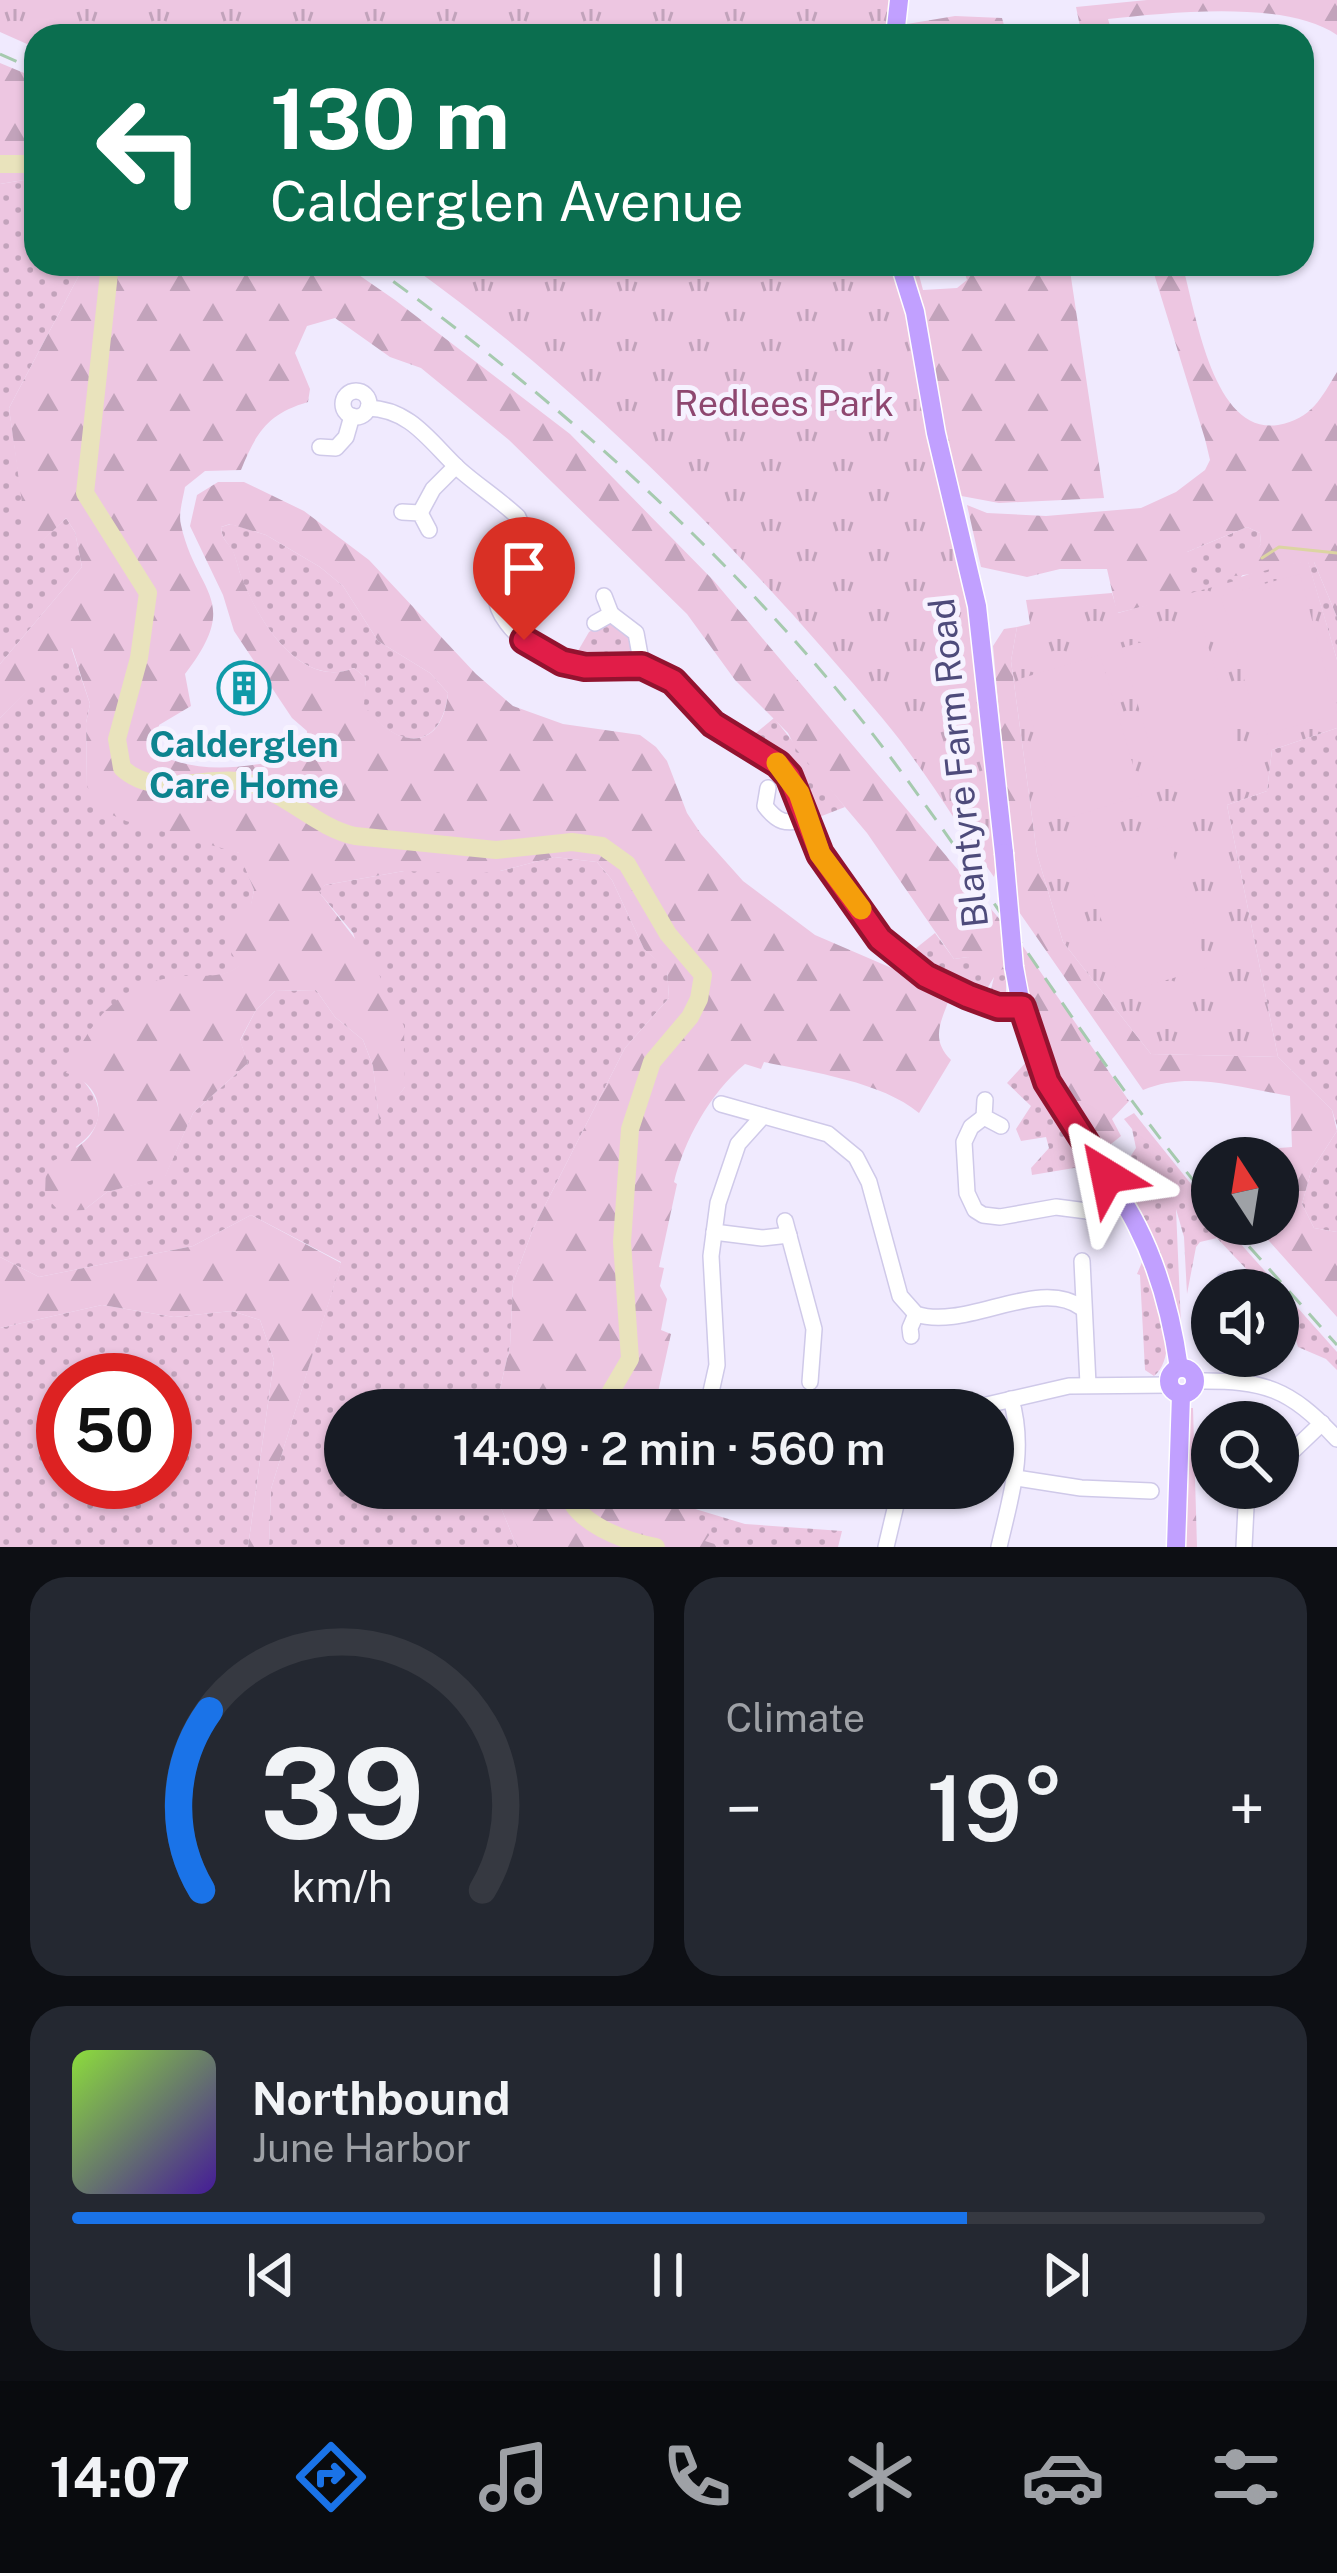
<!DOCTYPE html>
<meta charset="utf-8">
<style>
body{margin:0;font-family:"Public Sans",sans-serif;background:#242831;color:#f1f3f6;height:100vh;display:flex;flex-direction:column;font-size:45px;white-space:nowrap}
*{box-sizing:border-box;margin:0}
p{font-size:39px;color:#9ea1a6}
.icon{flex:none;width:66px;height:66px;fill:none;stroke:currentColor;stroke-width:2;stroke-linecap:round;stroke-linejoin:round}
.map{position:relative;height:1547px;overflow:hidden}
.sheet{display:flex;flex-direction:column;gap:30px;padding:30px;background:#0d0f14;flex:1}
.sheet>*{flex:none}
.hud{position:absolute;left:24px;top:24px;width:1290px;height:252px;border-radius:36px;box-shadow:0 3px 9px #0004;background:#0b6e4f;color:#fff;overflow:hidden}
.needle{width:78px;rotate:348deg}
.fabs{position:absolute;left:1191px;top:1137px;display:grid;gap:24px}
.fabs a{display:grid;place-items:center;width:108px;height:108px;border-radius:50%;background:#171b24;box-shadow:0 3px 9px #0004;font-size:60px}
.speed{position:absolute;left:36px;top:1353px;display:flex;gap:24px;font-size:60px;font-weight:700;text-align:center}
.speed>*{display:grid;place-content:center;width:156px;height:156px;border-radius:50%;background:#171b24;box-shadow:0 3px 9px #0004;line-height:1}
.speed .limit{border:18px solid #d22;background:#fff;color:#111}
.pin{position:absolute;display:grid;place-items:center;width:102px;height:102px;color:#fff;margin:-123px -51px;border-radius:50% 50% 50% 0;rotate:-45deg;box-shadow:0 0 12px #0007}
.pin .icon{rotate:45deg}
.me{position:absolute;width:132px;margin:-66px;rotate:325deg;stroke-linejoin:round;filter:drop-shadow(0 0 9px #0008)}
.turn{display:flex;align-items:center;gap:42px;height:252px;padding:0 48px;font-size:54px}
.turn .icon{width:156px;height:156px;stroke-width:2.5}
.turn b{display:block;font-size:84px;line-height:102px}
.big{font-size:90px;font-weight:600;line-height:1.1}
.sheet .tile{flex:1;display:flex;flex-direction:column;justify-content:center;gap:18px;min-width:0;padding:0 42px;border-radius:36px;background:#242831}
.sheet .dial{align-items:center;gap:0}
.dial svg{height:312px;overflow:visible;fill:none;stroke:#363941;stroke-width:7;stroke-linecap:round;text-anchor:middle}
.dial text{fill:#f1f3f6;stroke:none}
.song{display:flex;align-items:center;gap:36px}
.cover{width:144px;height:144px;border-radius:18px;background:linear-gradient(135deg,hsl(90 70% 55%),hsl(260 70% 35%))}
.played{height:12px;border-radius:6px;background:linear-gradient(90deg,#1a73e8 75%,#363941 75%)}
.keys{display:flex;justify-content:space-around;direction:ltr}
.heat{display:flex;justify-content:space-between;align-items:center;font-size:66px;direction:ltr}
.sheet .tiles{flex:1;display:grid;gap:30px;grid-template-columns:1fr 1fr}
.tile:last-child{grid-column:span 2}
.trip{position:absolute;left:324px;top:1389px;width:690px;height:120px;border-radius:60px;background:#171b24;box-shadow:0 3px 9px #0004;font-weight:600;line-height:120px;text-align:center}
.tab-bar{display:flex;height:192px;justify-content:space-around;align-items:center;background:#090b0e;color:#9ea1a6}
.tab-bar .icon{width:84px;height:84px}
.tab-bar .active{color:#1a73e8}
.tab-bar b{font-size:54px;color:#f1f3f6}
.map>svg:first-child{display:block}
.grass{fill:url(#grass-dots);fill-rule:evenodd}
.forest{fill:url(#forest-firs);fill-rule:evenodd}
.park{fill:url(#park-tufts)}
.pitch{fill:#edc6e1}
.lines{fill:none;stroke-linecap:round;stroke-linejoin:round}
.stream{stroke:#dcd4a2;stroke-width:3}
.river{stroke:#e9e3bc;stroke-width:18}
.minor-casing{stroke:#cfc9e9;stroke-width:18}
.major-casing{stroke:#fff;stroke-width:21}
.minor{stroke:#fff;stroke-width:15}
.major{stroke:#c1a0ff;stroke-width:18}
.rail{stroke:#a6caaf;stroke-width:3;stroke-dasharray:18 12;stroke-linecap:butt}
.major-bridge-casing{stroke:#fff;stroke-width:21;stroke-linecap:butt}
.major-bridge{stroke:#c1a0ff;stroke-width:18}
.route-casing{stroke:#92132f;stroke-width:30}
.route{stroke:#e11d48;stroke-width:21}
.slow{stroke:#f59e0b;stroke-width:21}
.labels{text-anchor:middle;stroke-width:10;stroke-linejoin:round;paint-order:stroke}
.park-label{font-size:36px;fill:#8e4770;stroke:#f6f2ff}
.culture-label{font-size:36px;font-weight:bold;fill:#0d838f;stroke:#f6f2ff}
.street-label{font-size:36px;fill:#4e4b7b;stroke:#f6f2ff}
</style>
<div class="map">
<svg width="1337" height="1547" viewBox="0 0 1337 1547">
<defs>
<pattern id="grass-dots" width="8" height="8" patternUnits="userSpaceOnUse" patternTransform="scale(3)"><rect width="8" height="8" fill="#edc6e1"/><path d="M2 2h.1M6 6h.1" fill="none" stroke="#c2a3bb" stroke-width="1.8" stroke-linecap="round"/></pattern>
<pattern id="forest-firs" width="22" height="20" patternUnits="userSpaceOnUse" patternTransform="scale(3)"><rect width="22" height="20" fill="#edc6e1"/><path d="M5 1l3.5 6h-7zM16 11l3.5 6h-7z" fill="#c2a3bb"/></pattern>
<pattern id="park-tufts" width="24" height="20" patternUnits="userSpaceOnUse" patternTransform="scale(3)"><rect width="24" height="20" fill="#edc6e1"/><path d="M3 7l-1-3M5 7V3M7 7l1-3M15 17l-1-3M17 17v-4M19 17l1-3" fill="none" stroke="#c2a3bb"/></pattern>
</defs>
<rect width="100%" height="100%" fill="#f0eafe"/>
<g class="grass">
<polygon points="36,178 36,264 85,264 9,408 30,552 66,518 75,532 82,567 0,664 0,184"/>
<path d="M 231,524 L 266,535 L 320,567 L 343,586 L 378,641 L 430,673 L 448,693 C 441,755 394,748 363,705 L 366,678 L 354,668 C 301,690 259,622 242,579 C 238,570 237,560 233,552 C 227,541 222,540 221,527 Z"/>
<polygon points="1247,527 1260,533 1261,544 1241,577 1268,567 1308,561 1314,562 1337,617 1337,660 1308,562 1187,596 1187,552"/>
<polygon points="609,620 629,633 634,656 575,656 589,632"/>
<path d="M 71,647 L 90,704 L 86,723 L 87,785 L 190,837 L 240,853 L 254,890 L 240,966 C 221,980 198,977 175,977 L 80,1077 C 103,1103 108,1123 76,1147 L 84,1210 L 107,1192 L 165,1176 L 193,1113 L 248,1063 L 240,1041 L 256,1010 L 275,991 L 316,990 L 335,1017 L 363,1040 L 373,1066 L 379,1119 L 405,1087 L 353,933 L 318,891 L 325,885 L 404,871 L 500,871 L 554,857 L 597,862 L 612,880 L 644,949 L 667,969 L 669,998 L 625,1048 L 533,1229 L 513,1283 L 510,1346 L 495,1410 L 345,1410 L 345,1488 L 493,1488 L 517,1547 L 269,1547 L 271,1489 L 341,1262 L 251,1215 L 193,1246 L 39,1277 L 0,1257 L 0,718 Z"/>
<path d="M 774,718 L 845,807 L 814,819 C 802,773 791,761 750,738 Z"/>
<polygon points="1337,728 1337,1126 1332,1110 1278,1057 1227,805 1267,791 1272,750"/>
<polygon points="935,933 954,959 968,957 1006,969 1006,993 998,996 990,994 994,977 985,992 910,953"/>
<polygon points="1028,1060 1051,1110 1086,1166 1032,1175 1031,1168 1049,1148 1046,1137 1021,1141 1016,1129 1031,1106 1007,1083"/>
<polygon points="1134,1113 1212,1210 1212,1224 1223,1224 1337,1352 1337,1370 1326,1359 1298,1347 1288,1313 1278,1302 1278,1290 1266,1290 1217,1238 1200,1242 1196,1247 1187,1294 1184,1237 1176,1209 1182,1349 1119,1181 1119,1174 1136,1148 1132,1129 1124,1119"/>
<polygon points="1337,1131 1337,1232 1314,1228 1302,1204 1311,1171"/>
<path d="M 1143,1260 C 1155,1290 1183,1351 1154,1376 L 1145,1370 L 1140,1275 L 1137,1274 Z"/>
<path d="M 102,1305 L 174,1317 L 232,1311 L 260,1320 L 274,1360 L 248,1547 L 0,1547 L 0,1328 ZM 63,1380 L 165,1380 L 165,1482 L 63,1482 Z"/>
<polygon points="682,1505 745,1524 842,1531 838,1547 724,1547 704,1542"/>
</g>
<g class="forest">
<path d="M 1147,0 L 1337,0 L 1337,35 C 1286,0 1173,12 1108,19 L 1113,36 L 1082,36 L 1076,7 Z"/>
<polygon points="955,16 1002,18 1007,36 900,36 901,25"/>
<polygon points="0,63 36,78 36,178 0,184"/>
<path d="M 85,264 L 343,264 L 395,300 L 570,434 L 714,581 L 1002,922 L 1006,969 L 985,971 L 968,957 L 954,959 L 867,833 L 796,749 L 788,733 L 735,680 L 687,614 L 509,440 L 421,368 L 390,357 L 335,318 L 307,326 L 295,353 L 310,389 L 308,402 C 267,414 256,433 241,470 L 205,471 L 185,487 C 183,499 178,514 181,525 C 196,594 243,599 185,674 L 191,706 L 159,725 L 158,741 L 164,757 C 208,775 248,766 295,758 L 308,750 L 307,731 L 292,718 L 234,631 L 223,595 L 190,526 L 197,495 L 218,482 L 244,482 L 304,511 L 369,560 L 476,674 L 513,706 L 563,724 L 640,735 L 656,747 L 667,761 L 687,813 L 701,834 L 743,881 L 815,935 L 924,982 L 950,997 C 941,1022 930,1039 951,1060 L 919,1113 C 882,1082 812,1072 764,1062 L 761,1069 L 745,1064 C 709,1094 684,1141 674,1182 L 677,1184 L 659,1267 L 664,1268 L 660,1286 L 667,1299 L 661,1330 L 671,1334 L 654,1410 L 495,1410 L 510,1346 L 513,1283 L 533,1229 L 625,1048 L 669,998 L 667,970 L 644,949 L 612,880 L 597,862 L 554,857 L 500,871 L 474,874 L 404,871 L 325,885 L 319,892 L 373,962 L 404,1026 L 405,1087 L 379,1121 L 373,1066 L 363,1040 L 335,1017 L 316,990 L 275,991 L 256,1010 L 240,1040 L 248,1063 L 193,1113 L 165,1177 L 107,1192 L 84,1210 L 59,1211 L 45,1196 L 46,1165 C 59,1157 79,1149 89,1137 C 109,1111 96,1081 66,1073 C 91,1023 114,985 175,977 C 198,973 219,981 239,966 L 226,943 L 236,914 L 251,904 L 254,890 L 239,853 L 126,821 L 96,808 L 87,785 L 86,723 L 90,704 L 72,648 L 0,718 L 0,664 L 82,567 L 75,532 L 66,518 L 29,554 L 9,408 ZM 230,524 L 266,535 L 320,567 L 343,586 L 378,641 L 430,673 L 448,693 C 442,755 394,748 364,705 L 366,678 L 354,668 C 301,690 259,622 242,578 C 238,570 237,559 233,551 C 227,541 222,540 221,527 Z"/>
<polygon points="906,264 916,264 923,290 957,288 967,280 962,264 1069,264 1104,498 999,503 956,495"/>
<path d="M 1151,264 L 1182,264 C 1196,311 1212,435 1278,425 C 1312,419 1321,398 1337,372 L 1337,617 L 1314,562 C 1286,561 1259,576 1232,576 L 1223,567 L 1222,558 L 1231,550 L 1254,553 L 1261,544 L 1260,533 L 1247,527 L 1187,552 L 1187,596 L 1117,613 L 1107,569 L 1060,569 L 1027,577 L 981,567 L 967,505 L 987,513 L 1046,516 L 1141,508 L 1176,492 L 1205,470 L 1210,460 L 1205,439 Z"/>
<path d="M 1017,627 L 1011,661 L 1037,854 L 1063,942 L 1151,1054 L 1278,1057 L 1332,1110 L 1337,1131 L 1311,1171 L 1302,1204 L 1314,1228 L 1337,1232 L 1337,1317 L 1254,1224 L 1278,1224 L 1278,1158 L 1241,1158 L 1241,1151 L 1292,1147 L 1290,1096 C 1241,1088 1189,1070 1143,1090 L 1017,909 L 993,646 L 1004,629 Z"/>
<path d="M 1020,942 L 1129,1101 L 1112,1119 L 1121,1136 L 1111,1144 L 1100,1142 C 1078,1117 1040,1069 1045,1035 L 1032,1026 Z"/>
<polygon points="251,1215 341,1263 271,1489 269,1547 248,1547 274,1360 260,1320 232,1311 174,1317 102,1305 0,1328 0,1257 39,1277 193,1246"/>
<polygon points="1190,1408 1193,1408 1197,1547 1183,1547"/>
<polygon points="493,1488 631,1488 682,1505 710,1534 705,1541 724,1547 517,1547"/>
</g>
<g class="park">
<polygon points="0,0 894,0 889,36 36,36 36,48 0,32"/>
<path d="M 408,264 L 895,264 L 967,589 L 998,861 L 994,877 C 957,825 924,768 883,719 C 742,550 587,392 408,264 Z"/>
<polygon points="1308,561 1337,660 1337,728 1272,750 1267,791 1227,805 1278,1057 1151,1054 1063,942 1037,854 1011,661 1017,627 1030,624 1026,600 1112,593 1118,613"/>
</g>
<g class="pitch">
<polygon points="1300,574 1337,715 1260,736 1221,596"/>
<polygon points="1202,625 1243,766 1163,789 1121,648"/>
<polygon points="1100,655 1142,795 1062,820 1019,679"/>
<polygon points="1165,826 1207,968 1123,993 1081,851"/>
</g>
<g class="lines">
<polyline class="stream" points="1262,558 1279,547 1337,553"/>
<g class="river">
<polyline points="0,164 36,164"/>
<path d="M 110,264 L 85,493 L 148,593 L 139,658 L 117,739 L 122,768 C 154,798 201,777 238,781 C 281,786 313,827 355,836 L 496,850 L 572,842 L 602,846 L 627,864 L 668,934 L 703,975 L 699,999 L 690,1017 L 652,1062 L 630,1129 L 622,1242 L 630,1359 L 600,1410"/>
<path d="M 566,1488 C 573,1523 624,1541 656,1547"/>
</g>
<g class="minor-casing">
<g id="minor">
<circle cx="356" cy="404" r="13"/>
<path d="M 368,408 C 411,409 431,443 459,469 C 478,486 499,499 518,517 C 539,559 470,574 507,623 C 529,652 567,667 603,667 C 622,668 639,663 657,672 C 682,684 696,710 717,727 C 736,742 761,749 779,765 C 805,788 803,826 821,855 C 830,870 843,883 854,898 C 863,910 869,924 879,936 C 904,969 979,1012 1021,1007"/>
<polyline points="320,447 336,448 346,437 352,416"/>
<polyline points="402,512 420,513 429,530"/>
<polyline points="420,513 433,489 456,466"/>
<polyline points="611,614 636,633 642,666"/>
<polyline points="595,623 611,614 604,596"/>
<path d="M 768,788 L 765,806 C 778,823 785,824 806,820"/>
<polyline points="985,1100 984,1117 1001,1126"/>
<path d="M 721,1104 L 828,1134 L 856,1157 L 869,1182 L 900,1296 L 916,1314 C 966,1331 1039,1276 1082,1308"/>
<polyline points="984,1117 971,1127 964,1142 967,1193 975,1210 983,1215 1000,1217 1056,1207 1095,1212 1122,1200"/>
<polyline points="785,1221 814,1329 810,1382"/>
<polyline points="714,1232 762,1238 789,1235"/>
<polyline points="1082,1261 1088,1384"/>
<polyline points="1224,1281 1227,1290"/>
<polyline points="911,1336 910,1328 916,1314"/>
<polyline points="1245,1380 1246,1356"/>
<path d="M 1196,1381 C 1265,1380 1289,1388 1337,1439"/>
<polyline points="707,1410 717,1365 711,1256 718,1203 738,1144 763,1116"/>
<polyline points="965,1410 1069,1386 1169,1385"/>
<polyline points="1278,1465 1322,1423"/>
<polyline points="1205,1472 1212,1472"/>
<polyline points="1016,1478 1081,1488 1151,1491"/>
<polyline points="870,1488 898,1494"/>
<polyline points="684,1494 686,1488"/>
<polyline points="886,1547 900,1488"/>
<path d="M 999,1547 C 1011,1495 1026,1451 1011,1399"/>
<polyline points="1244,1547 1246,1507 1254,1488"/>
</g>
</g>
<g class="major-casing">
<g id="major">
<polyline points="895,36 899,0"/>
<polyline points="900,264 915,312 936,433 977,606 1004,853"/>
<path d="M 1014,967 C 1022,1017 1036,1064 1061,1108 C 1085,1148 1116,1184 1137,1226 C 1160,1271 1172,1318 1179,1368"/>
<circle cx="1182" cy="1381" r="13"/>
<polyline points="1176,1547 1181,1395"/>
</g>
</g>
<use href="#minor" class="minor"/>
<use href="#major" class="major"/>
<g class="rail">
<polyline points="0,54 36,70"/>
<path d="M 369,264 C 560,400 753,573 894,762 C 1002,907 1096,1065 1212,1203"/>
<polyline points="1229,1224 1337,1345"/>
</g>
<g class="major-bridge-casing">
<polyline id="major-bridge" points="1004,853 1014,967"/>
</g>
<use href="#major-bridge" class="major-bridge"/>
</g>
<g class="lines">
<g class="route-casing">
<polyline id="route" points="524,640 562,662 585,667 642,666 673,681 713,724 778,764 789,776 820,854 880,939 926,976 968,996 998,1007 1022,1007 1047,1082 1107,1176"/>
</g>
<use href="#route" class="route"/>
<polyline class="slow" points="777,763 799,793 820,854 861,909"/>
</g>
<defs>
<g id="building-ring" transform="scale(2.7)"><circle r="9.5" fill="#f6f2ff" stroke="#0f9aa8" stroke-width="1.5"/><path d="M-4-6H4V6H1V3H-1V6H-4ZM-2.5-4.3h1.7v1.8h-1.7ZM.8-4.3h1.7v1.8H.8ZM-2.5-1h1.7V.8h-1.7ZM.8-1h1.7V.8H.8Z" fill="#0f9aa8"/></g>
</defs>
<g fill-rule="evenodd">
<use href="#building-ring" x="244" y="688"/>
</g>
<g class="labels">
<g class="park-label">
<text x="784" y="416">Redlees Park</text>
</g>
<g class="culture-label">
<text x="244" y="757">Calderglen<tspan x="244" dy="41">Care Home</tspan></text>
</g>
<g class="street-label">
<text transform="translate(958 763) rotate(-96)" y="13">Blantyre Farm Road</text>
</g>
</g>
</svg>
<div class="fabs">
<a><svg class="needle" viewBox="-14 -14 28 28"><path d="M0-13l5 13h-10z" fill="#e53935"/><path d="M0 13l5-13h-10z" fill="#9ea1a6"/></svg></a>
<a><svg class="icon" aria-label="sound" viewBox="0 0 24 24"><path d="M4 9h4l5-4v14l-5-4H4zM17 9q2 3 0 6"/></svg></a>
<a><svg class="icon" aria-label="search" viewBox="0 0 24 24"><circle cx="10" cy="10" r="6"/><path d="M15 15l6 6"/></svg></a>
</div>
<div class="speed"><div class="limit">50</div></div>
<div class="pin" style="left:524px;top:640px;background:#d93025"><svg class="icon" aria-label="arrive" viewBox="0 0 24 24"><path d="M6 21V4h12l-3 4 3 4H6"/></svg></div>
<svg class="me" style="left:1107px;top:1176px" viewBox="-20 -20 40 40"><path d="M0-17L14 15 0 8-14 15z" fill="#e11d48" stroke="#fff" stroke-width="4"/></svg>
<div class="trip">14:09 · 2 min · 560 m</div>
<div class="hud">
<div class="turn"><svg class="icon" aria-label="left" viewBox="0 0 24 24"><path d="M17 20v-9H6M10 6l-5 5 5 5"/></svg><div><b>130 m</b>Calderglen Avenue</div></div>
</div>
</div>
<section class="sheet">
<div class="tiles">
<div class="tile dial"><svg viewBox="0 0 100 80">
<path d="M14 69A42 42 0 1 1 86 69"/>
<path d="M14 69A42 42 0 0 1 16 23" stroke="#1a73e8"/>
<text x="50" y="56" font-size="32" font-weight="700">39</text>
<text x="50" y="72" font-size="11">km/h</text>
</svg></div>
<div class="tile"><p>Climate</p>
<div class="heat"><a>−</a><b class="big">19°</b><a>+</a></div>
</div>
<div class="tile">
<div class="song"><i class="cover"></i><div><b>Northbound</b><p>June Harbor</p></div></div>
<div class="played"></div>
<div class="keys"><svg class="icon" aria-label="previous" viewBox="0 0 24 24"><path d="M18 5L8 12l10 7zM5 5v14"/></svg><svg class="icon" aria-label="pause" viewBox="0 0 24 24"><path d="M8 5v14M16 5v14"/></svg><svg class="icon" aria-label="next" viewBox="0 0 24 24"><path d="M6 5l10 7-10 7zM19 5v14"/></svg></div>
</div>
</div>
</section>
<nav class="tab-bar">
<b>14:07</b>
<svg class="icon active" aria-label="directions" viewBox="0 0 24 24"><path d="M12 3l9 9-9 9-9-9zM9 14v-3h6M13 9l2 2-2 2"/></svg>
<svg class="icon" aria-label="music" viewBox="0 0 24 24"><path d="M9 18V5l10-2v13"/><circle cx="6" cy="18" r="3"/><circle cx="16" cy="16" r="3"/></svg>
<svg class="icon" aria-label="phone" viewBox="0 0 24 24"><path d="M5 4h4l2 5-3 2q2 4 5 5l2-3 5 2v4C11 20 4 13 5 4z"/></svg>
<svg class="icon" aria-label="climate" viewBox="0 0 24 24"><path d="M12 3v18M4 7l16 10M4 17L20 7"/></svg>
<svg class="icon" aria-label="car" viewBox="0 0 24 24"><path d="M5 17H2v-5l4-1 3-4h7l3 4 3 1v5h-3M9 17h6M6 11h13"/><circle cx="7" cy="17" r="2"/><circle cx="17" cy="17" r="2"/></svg>
<svg class="icon" aria-label="filters" viewBox="0 0 24 24"><path d="M4 7h16M4 17h16"/><circle cx="9" cy="7" r="2"/><circle cx="15" cy="17" r="2"/></svg>
</nav>
